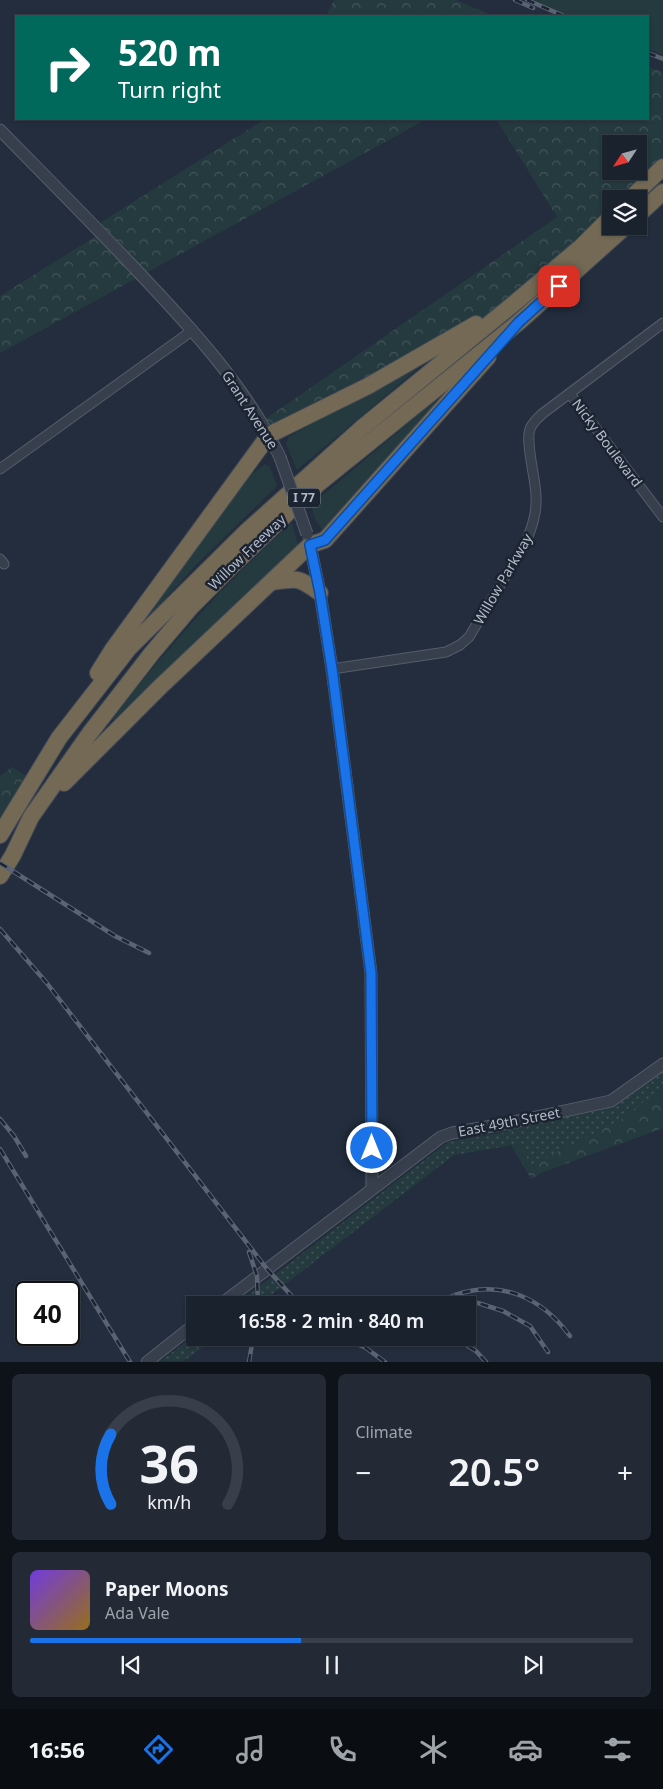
<!DOCTYPE html>
<meta charset="utf-8">
<style>
body{margin:0;font-family:"Noto Sans",sans-serif;background:#232a36;color:#f1f3f6;height:100vh;display:flex;flex-direction:column;font-size:19px;white-space:nowrap}
*{box-sizing:border-box;margin:0}
p{font-size:16px;color:#9fa4aa}
.icon{flex:none;width:28px;height:28px;fill:none;stroke:currentColor;stroke-width:2;stroke-linecap:round;stroke-linejoin:round}
.map{position:relative;height:1362px;overflow:hidden}
.details{display:flex;flex-direction:column;gap:12px;padding:12px;background:#0e1319;flex:1}
.details>*{flex:none}
.banner{position:absolute;left:15px;top:15px;width:634px;height:105px;border-radius:0px;box-shadow:0 1px 4px #0004,0 0 0 1px #383f4a;background:#00695c;color:#fff;overflow:hidden}
.needle{width:32px;rotate:234deg}
.fabs{position:absolute;left:602px;top:135px;display:grid;gap:10px}
.fabs a{display:grid;place-items:center;width:45px;height:45px;border-radius:0px;background:#1a222e;box-shadow:0 1px 4px #0004,0 0 0 1px #383f4a;font-size:25px}
.speed{position:absolute;left:15px;top:1281px;display:flex;gap:10px;font-size:25px;font-weight:700;text-align:center}
.speed>*{display:grid;place-content:center;width:65px;height:65px;border-radius:50%;background:#1a222e;box-shadow:0 1px 4px #0004,0 0 0 1px #383f4a;line-height:1}
.speed .limit{border:2px solid #111;border-radius:8px;background:#fff;color:#111}
.pin{position:absolute;display:grid;place-items:center;width:42px;height:42px;color:#fff;margin:-21px;border-radius:10px;box-shadow:0 2px 8px #0006}
.me{position:absolute;width:55px;margin:-28px;rotate:0deg;stroke-linejoin:round;filter:drop-shadow(0 0 4px #0008)}
.turn{display:flex;align-items:center;gap:18px;height:105px;padding:0 20px;font-size:22px}
.turn .icon{width:65px;height:65px;stroke-width:2.5}
.turn b{display:block;font-size:35px;line-height:42px}
.big{font-size:38px;font-weight:600;line-height:1.1}
.details .widget{flex:1;display:flex;flex-direction:column;justify-content:center;gap:8px;min-width:0;padding:0 18px;border-radius:8px;background:#232a36}
.details .dial{align-items:center;gap:0}
.dial svg{height:130px;overflow:visible;fill:none;stroke:#383f4a;stroke-width:7;stroke-linecap:round;text-anchor:middle}
.dial text{fill:#f1f3f6;stroke:none}
.song{display:flex;align-items:center;gap:15px}
.cover{width:60px;height:60px;border-radius:8px;background:linear-gradient(135deg,hsl(260 70% 55%),hsl(40 70% 35%))}
.played{height:5px;border-radius:2px;background:linear-gradient(90deg,#1a73e8 45%,#383f4a 45%)}
.keys{display:flex;justify-content:space-around;direction:ltr}
.heat{display:flex;justify-content:space-between;align-items:center;font-size:28px;direction:ltr}
.details .tiles{flex:1;display:grid;gap:12px;grid-template-columns:1fr 1fr}
.widget:last-child{grid-column:span 2}
.trip{position:absolute;left:186px;top:1296px;width:290px;height:50px;border-radius:0px;background:#1a222e;box-shadow:0 1px 4px #0004,0 0 0 1px #383f4a;font-weight:600;line-height:50px;text-align:center}
.tabs{display:flex;height:80px;justify-content:space-around;align-items:center;background:#0a0e12;color:#9fa4aa}
.tabs .icon{width:35px;height:35px}
.tabs .selected{color:#1a73e8}
.tabs b{font-size:22px;color:#f1f3f6}
.map>svg:first-child{display:block}
.green{fill:#253a3e}
.forest{fill:url(#forest-crowns);fill-rule:evenodd}
.park{fill:url(#park-dots)}
.lines{fill:none;stroke-linecap:round;stroke-linejoin:round}
.minor-casing{stroke:#555d6b;stroke-width:11}
.tertiary-casing{stroke:#555d6b;stroke-width:13}
.motorway-casing{stroke:#424a58;stroke-width:18}
.minor{stroke:#373f4d;stroke-width:9}
.tertiary{stroke:#373f4d;stroke-width:11}
.motorway{stroke:#736954;stroke-width:16}
.rail-casing{stroke:#596374;stroke-width:4.5}
.rail{stroke:#1c2432;stroke-width:2.5;stroke-dasharray:8;stroke-linecap:butt}
.tertiary-bridge-casing{stroke:#555d6b;stroke-width:13;stroke-linecap:butt}
.tertiary-bridge{stroke:#373f4d;stroke-width:11}
.route-casing{stroke:#114b97;stroke-width:12}
.route{stroke:#1a73e8;stroke-width:9}
.labels{text-anchor:middle;stroke-width:5;stroke-linejoin:round;paint-order:stroke}
.shield{fill:#1c2432;stroke:#868d9c;stroke-width:1}
.shield-label{font-size:12px;font-weight:bold;fill:#b3bac9}
.street-label{font-size:14px;fill:#b3bac9;stroke:#1c2432}
</style>
<div class="map">
<svg width="663" height="1362" viewBox="0 0 663 1362">
<defs>
<pattern id="forest-crowns" width="20" height="18" patternUnits="userSpaceOnUse" patternTransform="scale(1.25)"><rect width="20" height="18" fill="#253a3e"/><path d="M2 6a3 3 0 1 1 6 0M12 15a3 3 0 1 1 6 0" fill="none" stroke="#425459"/></pattern>
<pattern id="park-dots" width="8" height="8" patternUnits="userSpaceOnUse" patternTransform="scale(1.25)"><rect width="8" height="8" fill="#253a3e"/><path d="M2 2h.1M6 6h.1" fill="none" stroke="#425459" stroke-width="1.8" stroke-linecap="round"/></pattern>
</defs>
<rect width="100%" height="100%" fill="#232d3d"/>
<g class="green">
<polygon points="527,0 663,0 663,55 648,49 648,16 564,16"/>
<polygon points="419,364 422,365 297,470 286,444 288,437"/>
<polygon points="435,401 438,405 328,527 322,529 315,519 311,505"/>
<polygon points="265,464 270,467 277,486 193,568 150,616 147,613 246,479"/>
<path d="M 292,523 L 298,545 L 114,721 L 113,718 C 168,646 225,583 292,523 Z"/>
</g>
<g class="forest">
<polygon points="334,0 456,0 494,16 326,16"/>
<path d="M 648,67 L 663,72 L 663,167 L 630,199 L 611,199 L 611,217 L 517,301 L 269,435 L 261,422 L 557,217 L 496,119 L 648,119 ZM 611,144 L 639,144 L 639,171 L 611,171 Z"/>
<polygon points="265,119 427,119 0,353 0,296 101,233 95,226"/>
<polygon points="12,767 32,780 0,835 0,776"/>
<polygon points="663,1064 663,1128 541,1173 531,1179 511,1145 504,1124 596,1105"/>
</g>
<g class="park">
<polygon points="663,1065 663,1089 656,1092 619,1121 531,1165 519,1144 454,1155 258,1305 235,1305 448,1142 511,1131 505,1121 613,1102"/>
<polygon points="195,1335 195,1338 208,1338 205,1340 207,1344 184,1361 161,1361"/>
</g>
<g class="lines">
<g class="minor-casing">
<g id="minor">
<polyline points="570,394 663,517"/>
<polyline points="0,469 193,330"/>
<polyline points="0,559 4,564"/>
<path d="M 332,669 L 446,652 L 460,645 L 469,637 L 526,542 C 532,527 537,513 536,496 C 536,480 525,442 530,429 C 532,423 537,419 542,414 L 663,323"/>
</g>
</g>
<g class="tertiary-casing">
<g id="tertiary">
<path d="M 0,130 C 48,179 96,227 143,277 C 195,332 247,389 280,457"/>
<polyline points="309,540 320,593 332,669 371,973 372,1188"/>
<polyline points="220,1305 441,1137 452,1133 504,1124 611,1101 663,1064"/>
<polyline points="147,1362 195,1324"/>
</g>
</g>
<g class="motorway-casing">
<g id="motorway">
<polyline points="630,199 663,167"/>
<polyline points="639,214 663,192"/>
<path d="M 272,582 C 297,578 299,577 320,593"/>
<polyline points="98,673 113,649 269,435 368,386 476,324"/>
<polyline points="64,783 160,687 310,545 325,540 488,357"/>
<polyline points="0,835 59,738 129,648 247,531 363,427 517,301 582,246 611,217"/>
<polyline points="0,876 13,855 31,817 90,733 152,653 191,607 232,566 318,484 519,322 626,226"/>
</g>
</g>
<use href="#minor" class="minor"/>
<use href="#tertiary" class="tertiary"/>
<use href="#motorway" class="motorway"/>
<g class="rail-casing">
<g id="rail">
<polyline points="515,0 533,8"/>
<polyline points="527,0 564,16"/>
<polyline points="648,53 663,59"/>
<polyline points="0,863 115,936 149,953"/>
<polyline points="0,929 46,982 267,1269 300,1305"/>
<polyline points="0,1119 14,1136 26,1156"/>
<polyline points="0,1149 130,1362"/>
<polyline points="249,1252 257,1276 258,1305"/>
<polyline points="449,1303 460,1301 478,1303 503,1311 530,1326 548,1352"/>
<path d="M 433,1305 C 440,1302 447,1298 455,1295 C 502,1279 542,1298 570,1336"/>
<polyline points="455,1338 476,1351 486,1362"/>
<polyline points="350,1341 366,1348 385,1362"/>
<polyline points="249,1362 253,1338"/>
</g>
</g>
<use href="#rail" class="rail"/>
<g class="tertiary-bridge-casing">
<polyline id="tertiary-bridge" points="280,457 307,534"/>
</g>
<use href="#tertiary-bridge" class="tertiary-bridge"/>
</g>
<g class="lines">
<g class="route-casing">
<polyline id="route" points="372,1148 371,973 332,669 320,593 310,545 325,540 519,322 559,286"/>
</g>
<use href="#route" class="route"/>
</g>
<g class="labels">
<rect class="shield" x="288" y="488.5" width="32" height="19" rx="4"/>
<g class="shield-label">
<text x="304" y="502">I 77</text>
</g>
<g class="street-label">
<text transform="translate(250 410) rotate(57)" y="5">Grant Avenue</text>
<text transform="translate(607 443) rotate(53)" y="5">Nicky Boulevard</text>
<text transform="translate(247 552) rotate(-44)" y="5">Willow Freeway</text>
<text transform="translate(503 579) rotate(-60)" y="5">Willow Parkway</text>
<text transform="translate(509 1122) rotate(-11)" y="5">East 49th Street</text>
</g>
</g>
</svg>
<div class="fabs">
<a><svg class="needle" viewBox="-14 -14 28 28"><path d="M0-13l5 13h-10z" fill="#e53935"/><path d="M0 13l5-13h-10z" fill="#9fa4aa"/></svg></a>
<a><svg class="icon" aria-label="layers" viewBox="0 0 24 24"><path d="M12 4l9 5-9 5-9-5zM3 14l9 5 9-5"/></svg></a>
</div>
<div class="speed"><div class="limit">40</div></div>
<div class="pin" style="left:559px;top:286px;background:#d93025"><svg class="icon" aria-label="arrive" viewBox="0 0 24 24"><path d="M6 21V4h12l-3 4 3 4H6"/></svg></div>
<svg class="me" style="left:372px;top:1148px" viewBox="-20 -20 40 40"><circle r="17" fill="#1a73e8" stroke="#fff" stroke-width="3"/><path d="M0-11L8 9 0 5-8 9z" fill="#fff"/></svg>
<div class="trip">16:58 · 2 min · 840 m</div>
<div class="banner">
<div class="turn"><svg class="icon" aria-label="right" viewBox="0 0 24 24"><path d="M7 20v-9h11M14 6l5 5-5 5"/></svg><div><b>520 m</b>Turn right</div></div>
</div>
</div>
<section class="details">
<div class="tiles">
<div class="widget dial"><svg viewBox="0 0 100 80">
<path d="M14 69A42 42 0 1 1 86 69"/>
<path d="M14 69A42 42 0 0 1 14 26" stroke="#1a73e8"/>
<text x="50" y="56" font-size="32" font-weight="700">36</text>
<text x="50" y="72" font-size="11">km/h</text>
</svg></div>
<div class="widget"><p>Climate</p>
<div class="heat"><a>−</a><b class="big">20.5°</b><a>+</a></div>
</div>
<div class="widget">
<div class="song"><i class="cover"></i><div><b>Paper Moons</b><p>Ada Vale</p></div></div>
<div class="played"></div>
<div class="keys"><svg class="icon" aria-label="previous" viewBox="0 0 24 24"><path d="M18 5L8 12l10 7zM5 5v14"/></svg><svg class="icon" aria-label="pause" viewBox="0 0 24 24"><path d="M8 5v14M16 5v14"/></svg><svg class="icon" aria-label="next" viewBox="0 0 24 24"><path d="M6 5l10 7-10 7zM19 5v14"/></svg></div>
</div>
</div>
</section>
<nav class="tabs">
<b>16:56</b>
<svg class="icon selected" aria-label="directions" viewBox="0 0 24 24"><path d="M12 3l9 9-9 9-9-9zM9 14v-3h6M13 9l2 2-2 2"/></svg>
<svg class="icon" aria-label="music" viewBox="0 0 24 24"><path d="M9 18V5l10-2v13"/><circle cx="6" cy="18" r="3"/><circle cx="16" cy="16" r="3"/></svg>
<svg class="icon" aria-label="phone" viewBox="0 0 24 24"><path d="M5 4h4l2 5-3 2q2 4 5 5l2-3 5 2v4C11 20 4 13 5 4z"/></svg>
<svg class="icon" aria-label="climate" viewBox="0 0 24 24"><path d="M12 3v18M4 7l16 10M4 17L20 7"/></svg>
<svg class="icon" aria-label="car" viewBox="0 0 24 24"><path d="M5 17H2v-5l4-1 3-4h7l3 4 3 1v5h-3M9 17h6M6 11h13"/><circle cx="7" cy="17" r="2"/><circle cx="17" cy="17" r="2"/></svg>
<svg class="icon" aria-label="filters" viewBox="0 0 24 24"><path d="M4 7h16M4 17h16"/><circle cx="9" cy="7" r="2"/><circle cx="15" cy="17" r="2"/></svg>
</nav>
